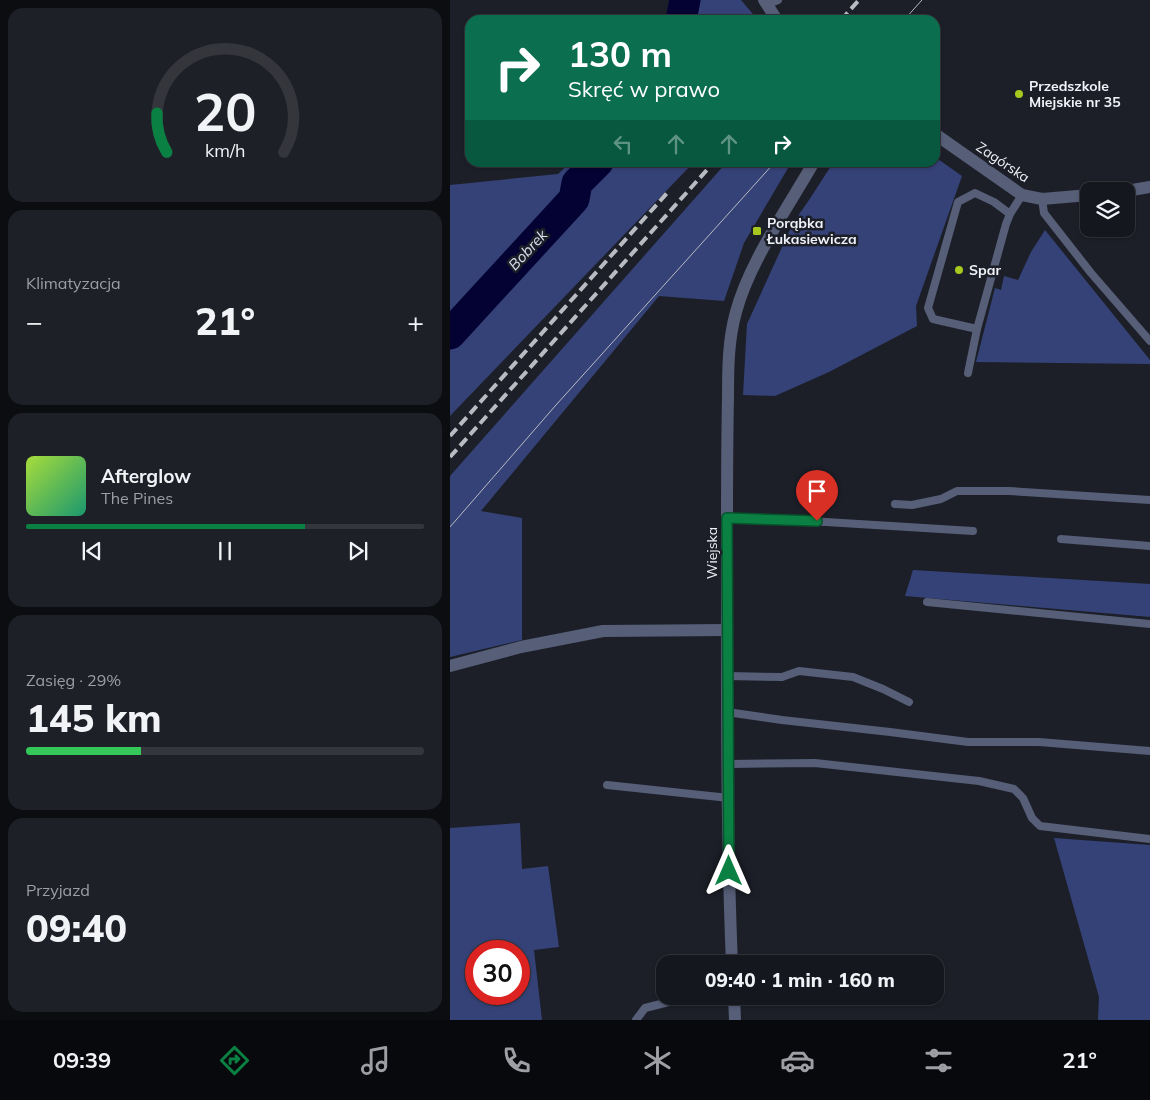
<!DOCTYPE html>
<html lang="pl">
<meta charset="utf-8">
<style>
body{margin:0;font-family:Mulish,sans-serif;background:#1e2027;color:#f1f3f6;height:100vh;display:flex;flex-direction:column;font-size:19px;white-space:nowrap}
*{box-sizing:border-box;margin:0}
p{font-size:16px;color:#9d9fa4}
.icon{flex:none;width:28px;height:28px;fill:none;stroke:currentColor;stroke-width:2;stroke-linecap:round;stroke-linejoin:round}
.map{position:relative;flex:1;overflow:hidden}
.details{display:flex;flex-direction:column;gap:8px;padding:8px;background:#0c0d10;width:450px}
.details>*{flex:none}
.banner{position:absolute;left:15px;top:15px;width:475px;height:152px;border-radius:15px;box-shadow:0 1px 4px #0004,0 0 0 1px #34363c;background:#0b6e4f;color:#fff;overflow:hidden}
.tools{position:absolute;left:630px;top:182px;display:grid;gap:10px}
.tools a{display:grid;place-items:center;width:55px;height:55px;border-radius:10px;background:#15171e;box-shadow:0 1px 4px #0004,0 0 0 1px #34363c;font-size:25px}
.speed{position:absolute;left:15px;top:940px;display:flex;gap:10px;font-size:25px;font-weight:700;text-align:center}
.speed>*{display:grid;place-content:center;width:65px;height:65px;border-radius:50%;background:#15171e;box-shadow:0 1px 4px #0004,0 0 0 1px #34363c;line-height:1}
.speed .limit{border:8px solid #d22;background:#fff;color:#111}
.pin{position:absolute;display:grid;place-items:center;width:42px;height:42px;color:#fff;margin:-51px -21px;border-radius:50% 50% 50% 0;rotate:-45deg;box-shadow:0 0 5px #0007}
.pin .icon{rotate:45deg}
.me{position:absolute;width:55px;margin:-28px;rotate:0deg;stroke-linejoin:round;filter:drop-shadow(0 0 4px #0008)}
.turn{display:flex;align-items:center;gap:18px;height:105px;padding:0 20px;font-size:22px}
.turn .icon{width:65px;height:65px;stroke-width:2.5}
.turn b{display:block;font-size:35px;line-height:42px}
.lanes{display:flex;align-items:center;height:48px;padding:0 20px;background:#0003;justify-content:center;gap:25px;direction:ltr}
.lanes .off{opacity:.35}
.big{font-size:38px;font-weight:800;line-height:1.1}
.details .tile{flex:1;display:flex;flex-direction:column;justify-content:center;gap:8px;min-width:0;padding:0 18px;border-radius:15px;background:#1e2027}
.details .dial{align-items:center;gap:0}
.dial svg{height:130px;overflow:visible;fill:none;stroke:#34363c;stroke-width:7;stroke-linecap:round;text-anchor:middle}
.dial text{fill:#f1f3f6;stroke:none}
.song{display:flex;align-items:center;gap:15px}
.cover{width:60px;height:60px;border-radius:8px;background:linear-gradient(135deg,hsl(80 70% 55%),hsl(160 70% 35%))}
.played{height:5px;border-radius:2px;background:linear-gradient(90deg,#0b8043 70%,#34363c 70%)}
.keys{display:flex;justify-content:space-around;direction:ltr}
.heat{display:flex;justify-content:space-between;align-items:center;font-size:28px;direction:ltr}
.charge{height:8px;border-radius:4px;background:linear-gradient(90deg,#34c759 29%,#34363c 0)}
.trip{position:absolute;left:206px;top:955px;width:288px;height:50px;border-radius:15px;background:#15171e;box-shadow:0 1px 4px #0004,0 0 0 1px #34363c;font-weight:800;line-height:50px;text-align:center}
.tab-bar{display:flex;height:80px;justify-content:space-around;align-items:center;background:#08090c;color:#9d9fa4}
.tab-bar .icon{width:35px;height:35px}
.tab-bar .current{color:#0b8043}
.tab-bar b{font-size:22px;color:#f1f3f6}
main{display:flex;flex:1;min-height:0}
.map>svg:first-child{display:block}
.green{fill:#354277;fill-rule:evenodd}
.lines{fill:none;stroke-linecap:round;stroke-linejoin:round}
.river{stroke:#040233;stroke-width:31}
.service{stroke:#565e78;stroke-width:8}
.minor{stroke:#565e78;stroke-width:12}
.tram{stroke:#b9bbc2;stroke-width:1}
.rail{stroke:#b9bbc2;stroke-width:4;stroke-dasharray:10 5;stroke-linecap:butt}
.route-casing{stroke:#07532c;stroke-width:12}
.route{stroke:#0b8043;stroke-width:9}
.poi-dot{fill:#a7c81e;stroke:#1c1f28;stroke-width:2}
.labels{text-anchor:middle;stroke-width:5;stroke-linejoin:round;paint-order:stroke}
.poi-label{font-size:14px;font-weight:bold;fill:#f0f2f9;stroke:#1c1f28;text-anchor:start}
.street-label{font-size:14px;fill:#f0f2f9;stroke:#1c1f28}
.water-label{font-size:15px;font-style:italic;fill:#dbe1f2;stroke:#1c1f28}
</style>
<main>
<section class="details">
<div class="tile dial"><svg viewBox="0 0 100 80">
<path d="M14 69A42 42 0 1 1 86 69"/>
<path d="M14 69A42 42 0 0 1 8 45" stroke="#0b8043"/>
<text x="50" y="56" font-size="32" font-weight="700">20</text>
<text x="50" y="72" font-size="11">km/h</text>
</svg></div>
<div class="tile"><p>Klimatyzacja</p>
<div class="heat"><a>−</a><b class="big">21°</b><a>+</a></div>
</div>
<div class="tile">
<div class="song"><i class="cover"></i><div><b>Afterglow</b><p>The Pines</p></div></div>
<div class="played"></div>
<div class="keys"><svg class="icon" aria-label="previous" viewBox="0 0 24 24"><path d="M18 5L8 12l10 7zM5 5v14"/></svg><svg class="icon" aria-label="pause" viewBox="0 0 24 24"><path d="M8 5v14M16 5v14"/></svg><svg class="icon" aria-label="next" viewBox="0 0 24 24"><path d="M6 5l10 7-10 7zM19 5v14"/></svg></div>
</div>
<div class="tile"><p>Zasięg · 29%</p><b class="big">145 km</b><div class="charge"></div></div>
<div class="tile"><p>Przyjazd</p><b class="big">09:40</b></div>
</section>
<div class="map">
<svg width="700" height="1020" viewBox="0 0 700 1020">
<rect width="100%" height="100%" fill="#1c1f28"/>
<g class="green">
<polygon points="248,0 291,0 308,20 237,20"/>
<polygon points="485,157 512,176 466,306 467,326 379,372 325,396 293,395 297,324 343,223 359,200 383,163 485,162"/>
<polygon points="121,162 243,163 0,416 0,185 108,174"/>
<polygon points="276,163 341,163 294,243 274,301 209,296 31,511 72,518 72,640 0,657 0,476"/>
<polygon points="595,230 700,360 700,364 526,362 545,288 551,290 554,276 568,280 581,252"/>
<polygon points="463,570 700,584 700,617 455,596"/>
<path d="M 70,823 L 72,869 L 98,866 L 109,947 L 84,950 L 92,1020 L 0,1020 L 0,828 ZM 69,951 L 69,994 L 26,994 L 26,951 Z"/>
<polygon points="604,838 700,845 700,1020 648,1020 649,997"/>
</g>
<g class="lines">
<g class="river">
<polyline points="231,20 235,0"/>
<polyline points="0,334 124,199 127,183 148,162"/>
</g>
<g class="service">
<polyline points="316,5 328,0"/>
<polyline points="592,199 594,213 641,273 700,341"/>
<polyline points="560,214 544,202 525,193 508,202 478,308 483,319 527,329 556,224 560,214 572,195"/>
<polyline points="518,373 527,329"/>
<polyline points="445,504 462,505 491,499 507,491 559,491 700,500"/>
<polyline points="277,518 327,519 523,531"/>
<polyline points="611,539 700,546"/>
<polyline points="477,602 700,624"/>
<polyline points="277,676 332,677 349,671 403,677 433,689 459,702"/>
<polyline points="277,712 332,720 440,732 518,742 589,742 700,751"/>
<polyline points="279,764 365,763 529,781 564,789 573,798 582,818 590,826 700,839"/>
<polyline points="157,785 279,798"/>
<polyline points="186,1020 195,1008 242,996"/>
</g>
<g class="minor">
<polyline points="314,0 327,20"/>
<polyline points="485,134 572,195 592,199 639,195"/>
<polyline points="676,191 700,187"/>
<polyline points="0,666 71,647 153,631 277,630"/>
<path d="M 282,964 C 276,821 277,677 277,534 C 277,489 277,444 278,398 C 278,370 278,340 286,312 C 299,263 338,207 364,162"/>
<polyline points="284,996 285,1020"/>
</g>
<g class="tram">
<polyline points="454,20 472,0"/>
<polyline points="0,527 106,405 325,162"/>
</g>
<g class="rail">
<polyline points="391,20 409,0"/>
<polyline points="0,436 218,192"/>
<polyline points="0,457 264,162"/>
</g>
</g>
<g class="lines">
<g class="route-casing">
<polyline id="route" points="279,871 277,518 367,521"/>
</g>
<use href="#route" class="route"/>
</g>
<g class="poi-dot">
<circle cx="569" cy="94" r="5"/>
<rect x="302" y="226" width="10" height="10" rx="2.5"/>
<circle cx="509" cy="270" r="5"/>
</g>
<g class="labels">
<g class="poi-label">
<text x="579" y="91">Przedszkole<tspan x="579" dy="16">Miejskie nr 35</tspan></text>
<text x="317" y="228">Porąbka<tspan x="317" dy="16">Łukasiewicza</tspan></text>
<text x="519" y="275">Spar</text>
</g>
<g class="street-label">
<text transform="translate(553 162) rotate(34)" y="5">Zagórska</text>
<text transform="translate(262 553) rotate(-90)" y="5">Wiejska</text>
</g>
<g class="water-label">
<text transform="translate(78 250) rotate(-47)" y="5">Bobrek</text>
</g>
</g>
</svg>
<div class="tools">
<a><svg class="icon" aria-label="layers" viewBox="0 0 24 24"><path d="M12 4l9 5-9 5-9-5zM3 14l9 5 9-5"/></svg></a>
</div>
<div class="speed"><div class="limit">30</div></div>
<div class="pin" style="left:367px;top:521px;background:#d93025"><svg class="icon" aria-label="arrive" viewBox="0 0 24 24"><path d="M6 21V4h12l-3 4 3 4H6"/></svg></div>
<svg class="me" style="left:279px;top:871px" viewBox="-20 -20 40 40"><path d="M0-17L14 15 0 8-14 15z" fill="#0b8043" stroke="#fff" stroke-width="4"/></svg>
<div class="trip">09:40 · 1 min · 160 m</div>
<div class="banner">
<div class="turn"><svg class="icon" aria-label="right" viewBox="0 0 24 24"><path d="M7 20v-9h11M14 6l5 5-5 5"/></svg><div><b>130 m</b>Skręć w prawo</div></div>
<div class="lanes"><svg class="icon off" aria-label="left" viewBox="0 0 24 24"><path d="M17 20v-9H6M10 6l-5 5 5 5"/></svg><svg class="icon off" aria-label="ahead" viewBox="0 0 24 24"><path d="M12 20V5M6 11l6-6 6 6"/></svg><svg class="icon off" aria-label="ahead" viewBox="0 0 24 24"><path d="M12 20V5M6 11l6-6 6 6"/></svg><svg class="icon" aria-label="right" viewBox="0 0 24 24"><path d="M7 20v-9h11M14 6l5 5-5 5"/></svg></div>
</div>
</div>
</main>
<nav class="tab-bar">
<b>09:39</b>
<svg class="icon current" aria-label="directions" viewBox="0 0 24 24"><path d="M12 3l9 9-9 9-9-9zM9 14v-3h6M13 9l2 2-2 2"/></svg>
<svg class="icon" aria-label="music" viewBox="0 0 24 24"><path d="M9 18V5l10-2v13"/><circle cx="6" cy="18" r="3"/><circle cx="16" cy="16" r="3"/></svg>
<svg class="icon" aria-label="phone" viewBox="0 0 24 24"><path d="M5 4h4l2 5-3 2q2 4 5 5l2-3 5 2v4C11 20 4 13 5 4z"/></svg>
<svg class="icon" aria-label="climate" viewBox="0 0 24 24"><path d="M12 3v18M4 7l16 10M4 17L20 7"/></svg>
<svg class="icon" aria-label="car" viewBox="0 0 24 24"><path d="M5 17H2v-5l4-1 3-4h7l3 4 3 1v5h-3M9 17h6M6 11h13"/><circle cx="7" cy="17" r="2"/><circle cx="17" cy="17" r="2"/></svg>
<svg class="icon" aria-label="filters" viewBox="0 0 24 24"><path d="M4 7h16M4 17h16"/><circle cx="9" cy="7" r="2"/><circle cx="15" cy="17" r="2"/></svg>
<b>21°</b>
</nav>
